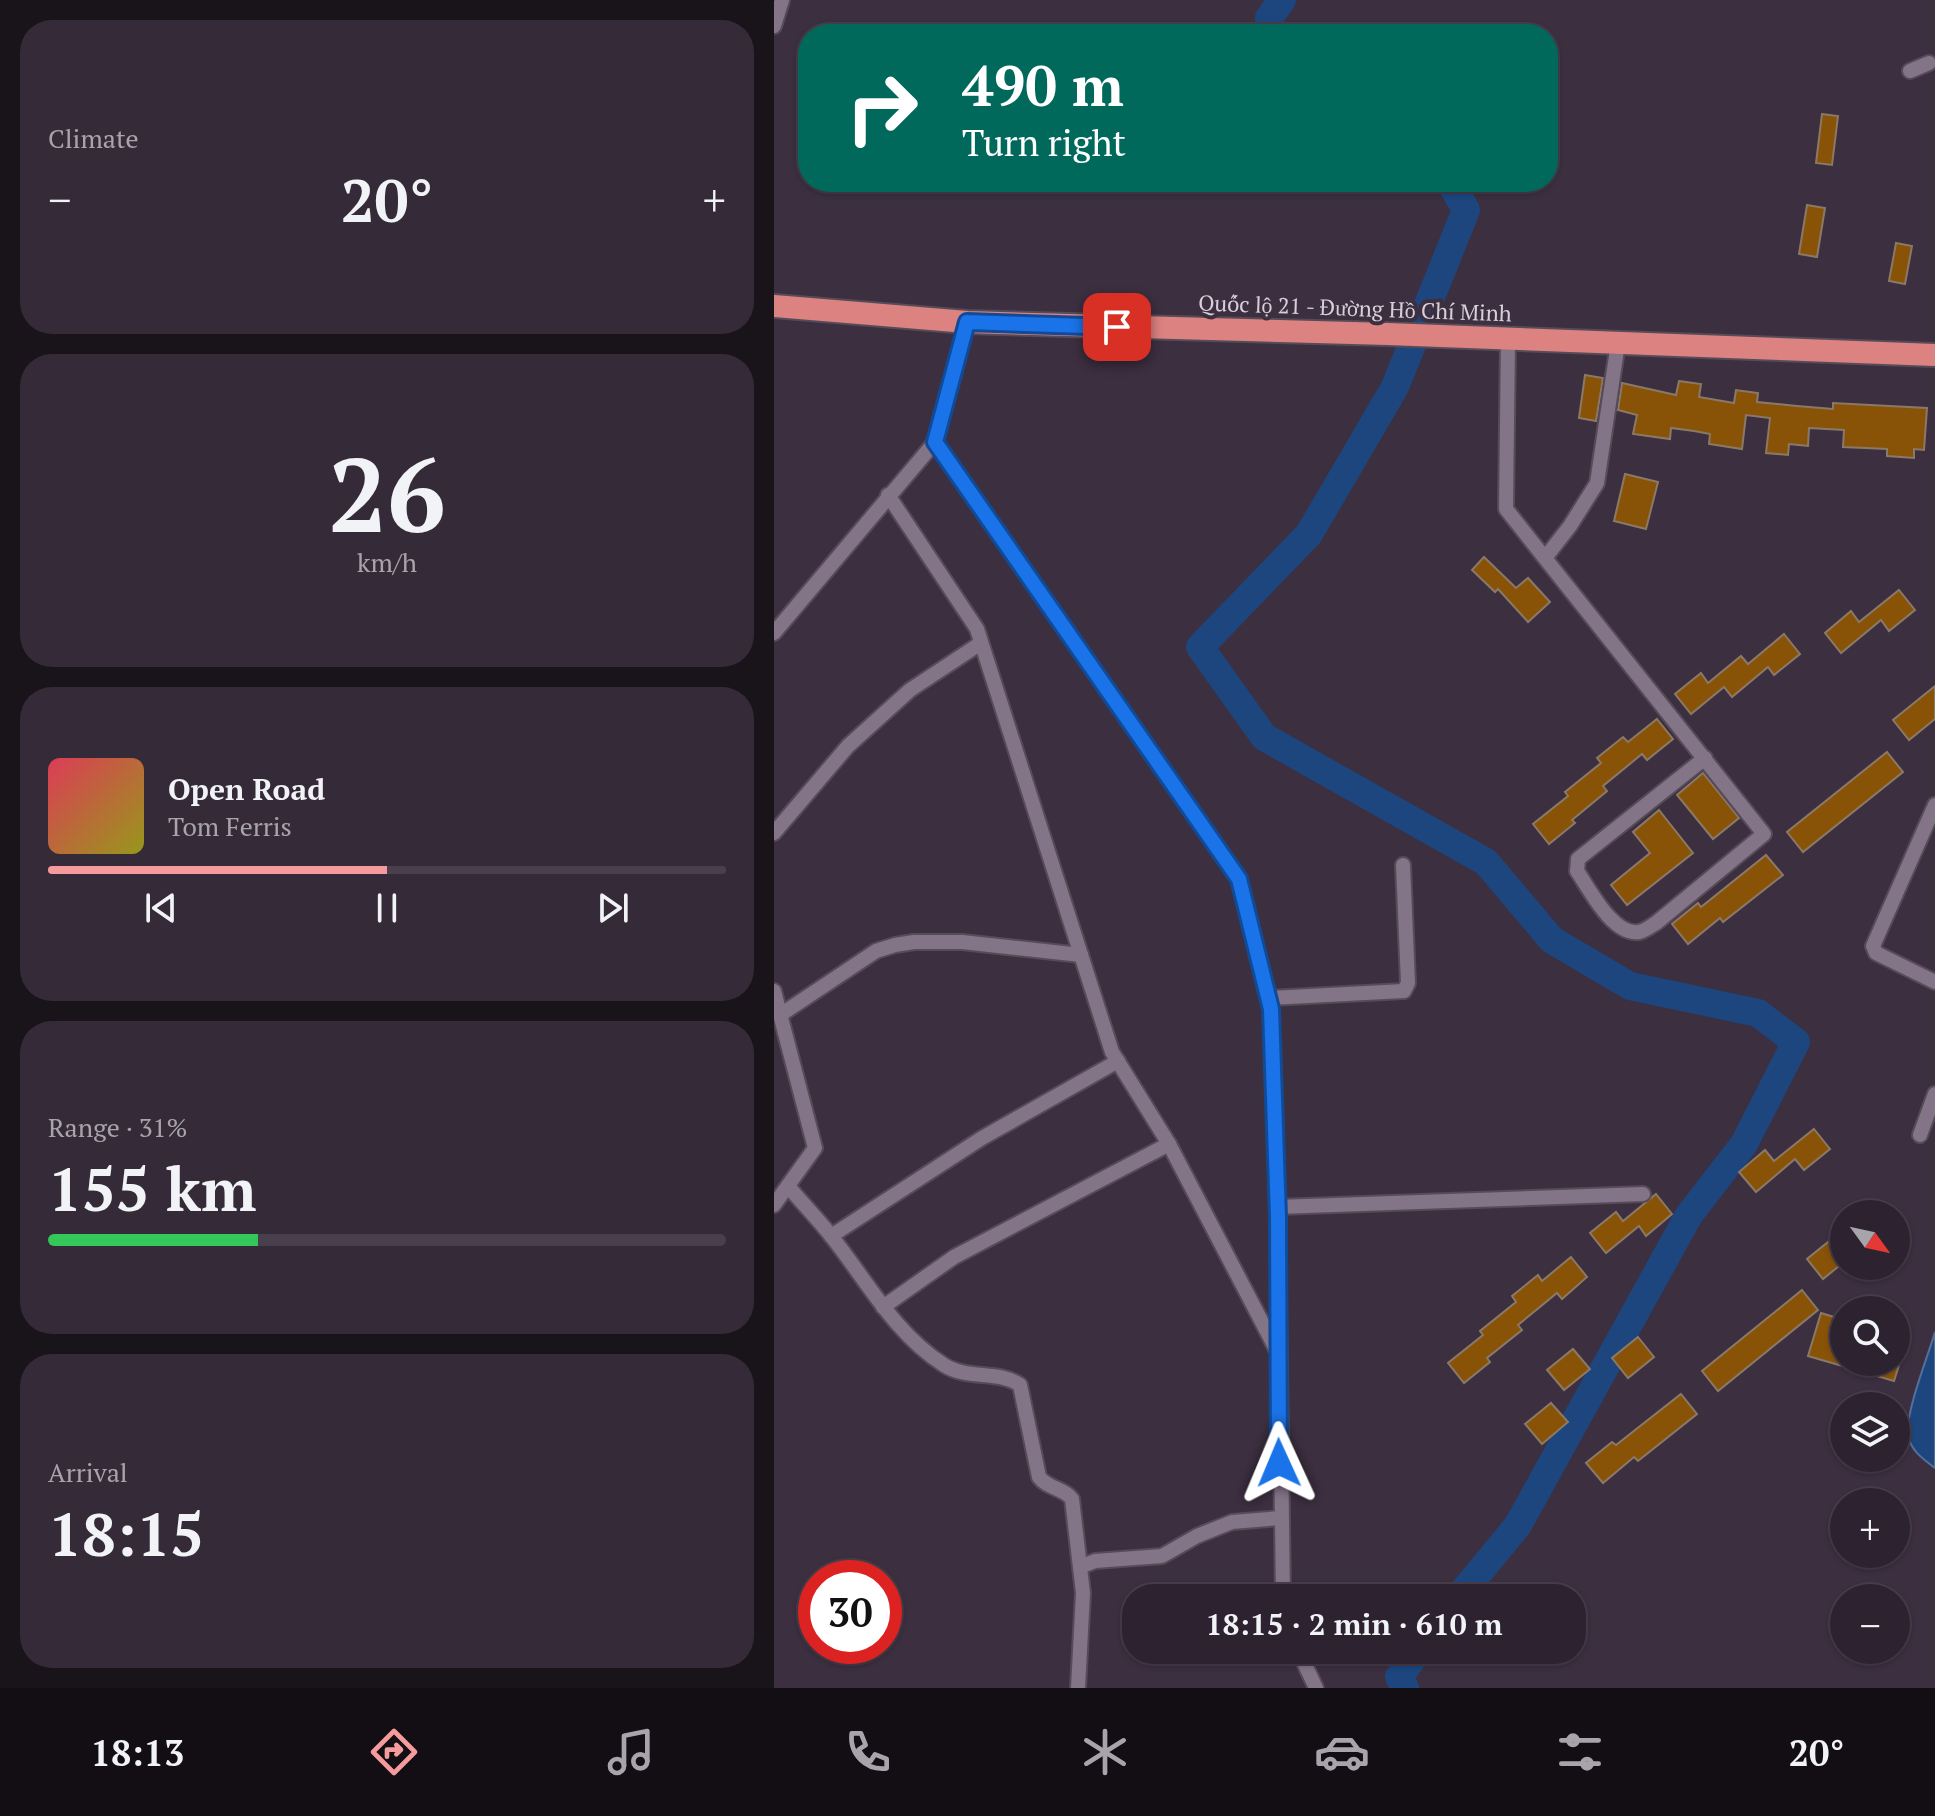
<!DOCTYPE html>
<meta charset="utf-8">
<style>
body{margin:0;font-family:"PT Serif",serif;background:#352b38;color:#f1f3f6;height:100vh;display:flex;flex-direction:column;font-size:30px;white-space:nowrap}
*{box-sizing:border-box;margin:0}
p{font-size:26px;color:#a7a4ab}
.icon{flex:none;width:44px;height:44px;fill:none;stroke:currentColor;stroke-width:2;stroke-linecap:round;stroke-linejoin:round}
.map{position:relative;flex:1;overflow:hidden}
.sheet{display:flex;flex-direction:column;gap:20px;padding:20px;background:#19131a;width:774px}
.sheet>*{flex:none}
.hud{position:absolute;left:24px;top:24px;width:760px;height:168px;border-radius:32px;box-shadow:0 2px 6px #0004,0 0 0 2px #48404c;background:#00695c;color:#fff;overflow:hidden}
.needle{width:52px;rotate:123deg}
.controls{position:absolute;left:1056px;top:1200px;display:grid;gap:16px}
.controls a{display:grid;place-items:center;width:80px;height:80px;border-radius:50%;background:#2d2330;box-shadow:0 2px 6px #0004,0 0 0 2px #48404c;font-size:40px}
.speed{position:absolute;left:24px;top:1560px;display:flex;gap:16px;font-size:40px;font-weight:700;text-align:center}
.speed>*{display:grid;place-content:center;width:104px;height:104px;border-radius:50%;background:#2d2330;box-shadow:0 2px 6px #0004,0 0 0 2px #48404c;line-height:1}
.speed .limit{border:12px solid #d22;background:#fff;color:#111}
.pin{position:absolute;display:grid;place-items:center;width:68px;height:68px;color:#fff;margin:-34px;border-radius:16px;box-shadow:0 4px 12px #0006}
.me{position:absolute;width:88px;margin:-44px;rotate:359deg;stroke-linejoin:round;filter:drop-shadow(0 0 6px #0008)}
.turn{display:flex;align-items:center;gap:28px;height:168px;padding:0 32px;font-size:36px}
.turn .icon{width:104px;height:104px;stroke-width:2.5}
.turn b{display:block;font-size:56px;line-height:68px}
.big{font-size:60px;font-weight:700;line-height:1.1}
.sheet .card{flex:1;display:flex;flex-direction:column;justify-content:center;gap:12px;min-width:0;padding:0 28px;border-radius:32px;background:#352b38}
.sheet .dial{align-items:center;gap:0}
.dial b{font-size:104px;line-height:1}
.song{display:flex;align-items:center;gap:24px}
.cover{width:96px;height:96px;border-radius:12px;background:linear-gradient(135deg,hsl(350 70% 55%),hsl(60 70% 35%))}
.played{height:8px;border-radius:4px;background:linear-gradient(90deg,#f59b9e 50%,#48404c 50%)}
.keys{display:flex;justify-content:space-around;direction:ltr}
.heat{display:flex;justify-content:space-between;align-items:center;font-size:44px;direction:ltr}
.charge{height:12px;border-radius:6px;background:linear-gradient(90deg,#34c759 31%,#48404c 0)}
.trip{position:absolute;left:348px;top:1584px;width:464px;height:80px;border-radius:32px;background:#2d2330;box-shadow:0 2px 6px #0004,0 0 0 2px #48404c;font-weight:700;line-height:80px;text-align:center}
.tab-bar{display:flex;height:128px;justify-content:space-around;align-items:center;background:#120e13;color:#a7a4ab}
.tab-bar .icon{width:56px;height:56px}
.tab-bar .active{color:#f59b9e}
.tab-bar b{font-size:36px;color:#f1f3f6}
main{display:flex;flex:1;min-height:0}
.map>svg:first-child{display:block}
.water{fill:#1d467f;stroke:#556f9a;stroke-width:2}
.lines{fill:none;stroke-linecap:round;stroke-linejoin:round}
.river{stroke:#1d467f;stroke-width:28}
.building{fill:#895307;stroke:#8b7968;stroke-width:2}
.minor-casing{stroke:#564b58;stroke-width:18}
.trunk-casing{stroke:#564b58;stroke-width:26}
.minor{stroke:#837487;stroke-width:14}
.trunk{stroke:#dc8280;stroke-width:22}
.route-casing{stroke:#114b97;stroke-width:20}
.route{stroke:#1a73e8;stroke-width:14}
.labels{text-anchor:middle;stroke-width:8;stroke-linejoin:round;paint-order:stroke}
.street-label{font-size:22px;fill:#d8cfda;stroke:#3c2f40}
</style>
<main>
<section class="sheet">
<div class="card"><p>Climate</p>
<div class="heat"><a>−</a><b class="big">20°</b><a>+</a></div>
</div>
<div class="card dial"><b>26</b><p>km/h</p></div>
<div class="card">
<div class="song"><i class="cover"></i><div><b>Open Road</b><p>Tom Ferris</p></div></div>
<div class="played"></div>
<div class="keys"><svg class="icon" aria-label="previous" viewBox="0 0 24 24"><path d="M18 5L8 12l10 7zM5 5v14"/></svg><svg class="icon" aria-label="pause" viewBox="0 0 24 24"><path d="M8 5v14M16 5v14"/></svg><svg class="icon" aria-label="next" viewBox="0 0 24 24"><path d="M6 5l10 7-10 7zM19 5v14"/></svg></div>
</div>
<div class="card"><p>Range · 31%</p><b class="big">155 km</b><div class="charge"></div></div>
<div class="card"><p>Arrival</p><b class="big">18:15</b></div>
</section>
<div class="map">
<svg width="1161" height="1688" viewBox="0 0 1161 1688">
<rect width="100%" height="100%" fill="#3c2f40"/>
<path class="water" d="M 1161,1332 L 1161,1468 C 1150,1460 1136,1450 1134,1435 C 1131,1413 1154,1356 1161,1332 Z"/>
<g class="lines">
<g class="river">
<polyline points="496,34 495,18 508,0"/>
<polyline points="676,182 692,210 621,387 535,534 426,647 490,737 712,862 778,940 856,986 984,1013 1022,1042 970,1144 915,1215 744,1525 684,1598"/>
<polyline points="631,1688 625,1677 645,1650"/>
</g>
</g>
<g class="building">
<polygon points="1048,114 1064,116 1058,165 1042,163"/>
<polygon points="1033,205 1051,208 1043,257 1025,254"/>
<polygon points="1122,243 1138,246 1131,284 1115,281"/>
<polygon points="811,375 829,378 822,421 805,418"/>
<polygon points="905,381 927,384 925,397 960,403 962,390 984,393 983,402 1023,406 1059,409 1059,403 1153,408 1150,450 1140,449 1140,458 1113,456 1113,449 1069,447 1070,430 1035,428 1034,446 1015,444 1014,455 992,453 996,418 972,415 968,449 935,444 936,434 920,431 897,428 896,439 859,434 863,415 844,410 848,383 902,395"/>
<polygon points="851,474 884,482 872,529 840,521"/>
<polygon points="710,557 742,588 754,578 776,602 754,622 724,589 721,592 698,570"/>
<polygon points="1125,590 1141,610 1115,631 1107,620 1067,653 1051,633 1077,611 1085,622"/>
<polygon points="1010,634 1026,654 1000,675 994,667 958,697 950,687 917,714 901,694 927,673 934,683 967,656 974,664"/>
<polygon points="1161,686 1161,719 1135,740 1119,720"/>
<polygon points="883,719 899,739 873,760 868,754 829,786 833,791 798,820 801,823 775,844 759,824 794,796 791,792 827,763 823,758 849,737 854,742"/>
<polygon points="1113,752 1129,772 1029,852 1013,832"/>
<polygon points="929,773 965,818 939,839 903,795"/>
<polygon points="885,810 919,853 853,905 837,885 876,853 859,832"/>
<polygon points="992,855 1009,875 949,922 946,918 914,944 898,924 924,903 927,907"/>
<polygon points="1040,1129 1056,1149 1030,1170 1021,1159 982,1192 965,1172 991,1150 1000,1161"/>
<polygon points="882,1194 898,1214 872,1236 865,1226 832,1253 816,1233 842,1212 849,1221"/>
<polygon points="1059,1238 1070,1252 1070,1262 1049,1279 1033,1259"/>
<polygon points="797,1257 813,1277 788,1299 783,1293 744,1325 748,1330 713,1358 716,1362 690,1383 674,1363 709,1335 706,1331 742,1302 738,1296 764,1275 768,1281"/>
<polygon points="1028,1290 1044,1310 944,1391 928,1371"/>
<polygon points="1047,1313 1070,1320 1070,1362 1126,1362 1120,1381 1034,1356"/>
<polygon points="864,1337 880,1357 854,1378 838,1358"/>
<polygon points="799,1349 816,1369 790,1390 773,1370"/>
<polygon points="907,1394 923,1414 864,1461 860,1457 829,1483 812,1463 838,1442 842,1445"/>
<polygon points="777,1403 794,1422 768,1444 751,1424"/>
</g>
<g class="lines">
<g class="minor-casing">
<g id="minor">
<polyline points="0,26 8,0"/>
<polyline points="1136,71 1155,63"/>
<polyline points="193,322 161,442 465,879 497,1009 504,1217 509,1598"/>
<path d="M 734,338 L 732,509 L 990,834 L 882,923 C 877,926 871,931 865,932 C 839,936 816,890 803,871 L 804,859 L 931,758"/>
<polyline points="114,495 203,629 338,1052 395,1144 502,1349"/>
<polyline points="771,558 796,526 823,483 844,343"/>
<polyline points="0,633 161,442"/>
<polyline points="1161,805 1099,946 1102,953 1161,982"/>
<polyline points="0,833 74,746 136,690 207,643"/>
<polyline points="0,991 41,1148 0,1205"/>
<polyline points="494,998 630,991 634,983 629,865"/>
<polyline points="6,1015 102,951 121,945 140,942 188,942 307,955"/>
<polyline points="1146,1135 1161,1094"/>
<path d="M 14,1186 C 28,1203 44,1219 58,1237 C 93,1281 121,1334 170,1365 C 193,1380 225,1370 246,1385 L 265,1477 C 274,1489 290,1488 298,1499 L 309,1593 L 304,1688"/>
<polyline points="503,1207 869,1194"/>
<polyline points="57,1236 208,1138 344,1061"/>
<polyline points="109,1307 180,1257 395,1144"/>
<polyline points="306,1567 321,1561 388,1556 423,1536 458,1522 506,1518"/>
<polyline points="524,1650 542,1688"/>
</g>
</g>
<g class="trunk-casing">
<polyline id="trunk" points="0,306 193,322 614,334 1161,355"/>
</g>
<use href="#minor" class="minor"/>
<use href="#trunk" class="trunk"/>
</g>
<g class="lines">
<g class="route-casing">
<polyline id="route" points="343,327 193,322 161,442 465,879 497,1009 504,1217 505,1463"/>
</g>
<use href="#route" class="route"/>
</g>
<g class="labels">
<g class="street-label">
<text transform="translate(581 308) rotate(2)" y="8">Quốc lộ 21 - Đường Hồ Chí Minh</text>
</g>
</g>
</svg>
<div class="controls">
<a><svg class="needle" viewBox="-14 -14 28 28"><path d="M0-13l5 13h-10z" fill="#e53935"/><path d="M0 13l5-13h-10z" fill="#a7a4ab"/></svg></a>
<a><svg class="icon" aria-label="search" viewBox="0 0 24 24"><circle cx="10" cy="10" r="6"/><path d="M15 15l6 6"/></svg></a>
<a><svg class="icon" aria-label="layers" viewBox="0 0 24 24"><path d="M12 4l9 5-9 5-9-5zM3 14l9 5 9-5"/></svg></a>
<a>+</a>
<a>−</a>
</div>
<div class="speed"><div class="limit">30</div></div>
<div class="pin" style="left:343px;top:327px;background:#d93025"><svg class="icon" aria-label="arrive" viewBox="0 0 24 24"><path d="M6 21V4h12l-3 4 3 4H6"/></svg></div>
<svg class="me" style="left:505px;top:1463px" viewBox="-20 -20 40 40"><path d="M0-17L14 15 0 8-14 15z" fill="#1a73e8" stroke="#fff" stroke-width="4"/></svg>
<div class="trip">18:15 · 2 min · 610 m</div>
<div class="hud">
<div class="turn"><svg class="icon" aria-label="right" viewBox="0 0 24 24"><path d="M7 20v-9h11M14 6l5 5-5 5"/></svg><div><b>490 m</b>Turn right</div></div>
</div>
</div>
</main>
<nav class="tab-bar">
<b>18:13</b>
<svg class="icon active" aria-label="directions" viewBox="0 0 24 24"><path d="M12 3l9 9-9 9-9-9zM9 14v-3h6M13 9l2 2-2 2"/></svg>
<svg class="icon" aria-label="music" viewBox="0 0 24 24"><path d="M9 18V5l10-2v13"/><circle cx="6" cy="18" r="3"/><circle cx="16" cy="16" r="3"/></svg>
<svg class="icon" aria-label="phone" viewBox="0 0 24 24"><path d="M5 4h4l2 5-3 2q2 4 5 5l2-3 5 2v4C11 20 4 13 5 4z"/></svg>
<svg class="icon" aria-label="climate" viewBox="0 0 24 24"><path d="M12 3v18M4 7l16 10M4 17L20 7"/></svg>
<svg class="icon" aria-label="car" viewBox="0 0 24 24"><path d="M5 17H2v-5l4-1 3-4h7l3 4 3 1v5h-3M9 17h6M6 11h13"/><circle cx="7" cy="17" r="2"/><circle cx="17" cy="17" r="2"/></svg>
<svg class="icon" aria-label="filters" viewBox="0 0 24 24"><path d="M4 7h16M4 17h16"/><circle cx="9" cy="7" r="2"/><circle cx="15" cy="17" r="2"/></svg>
<b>20°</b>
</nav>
